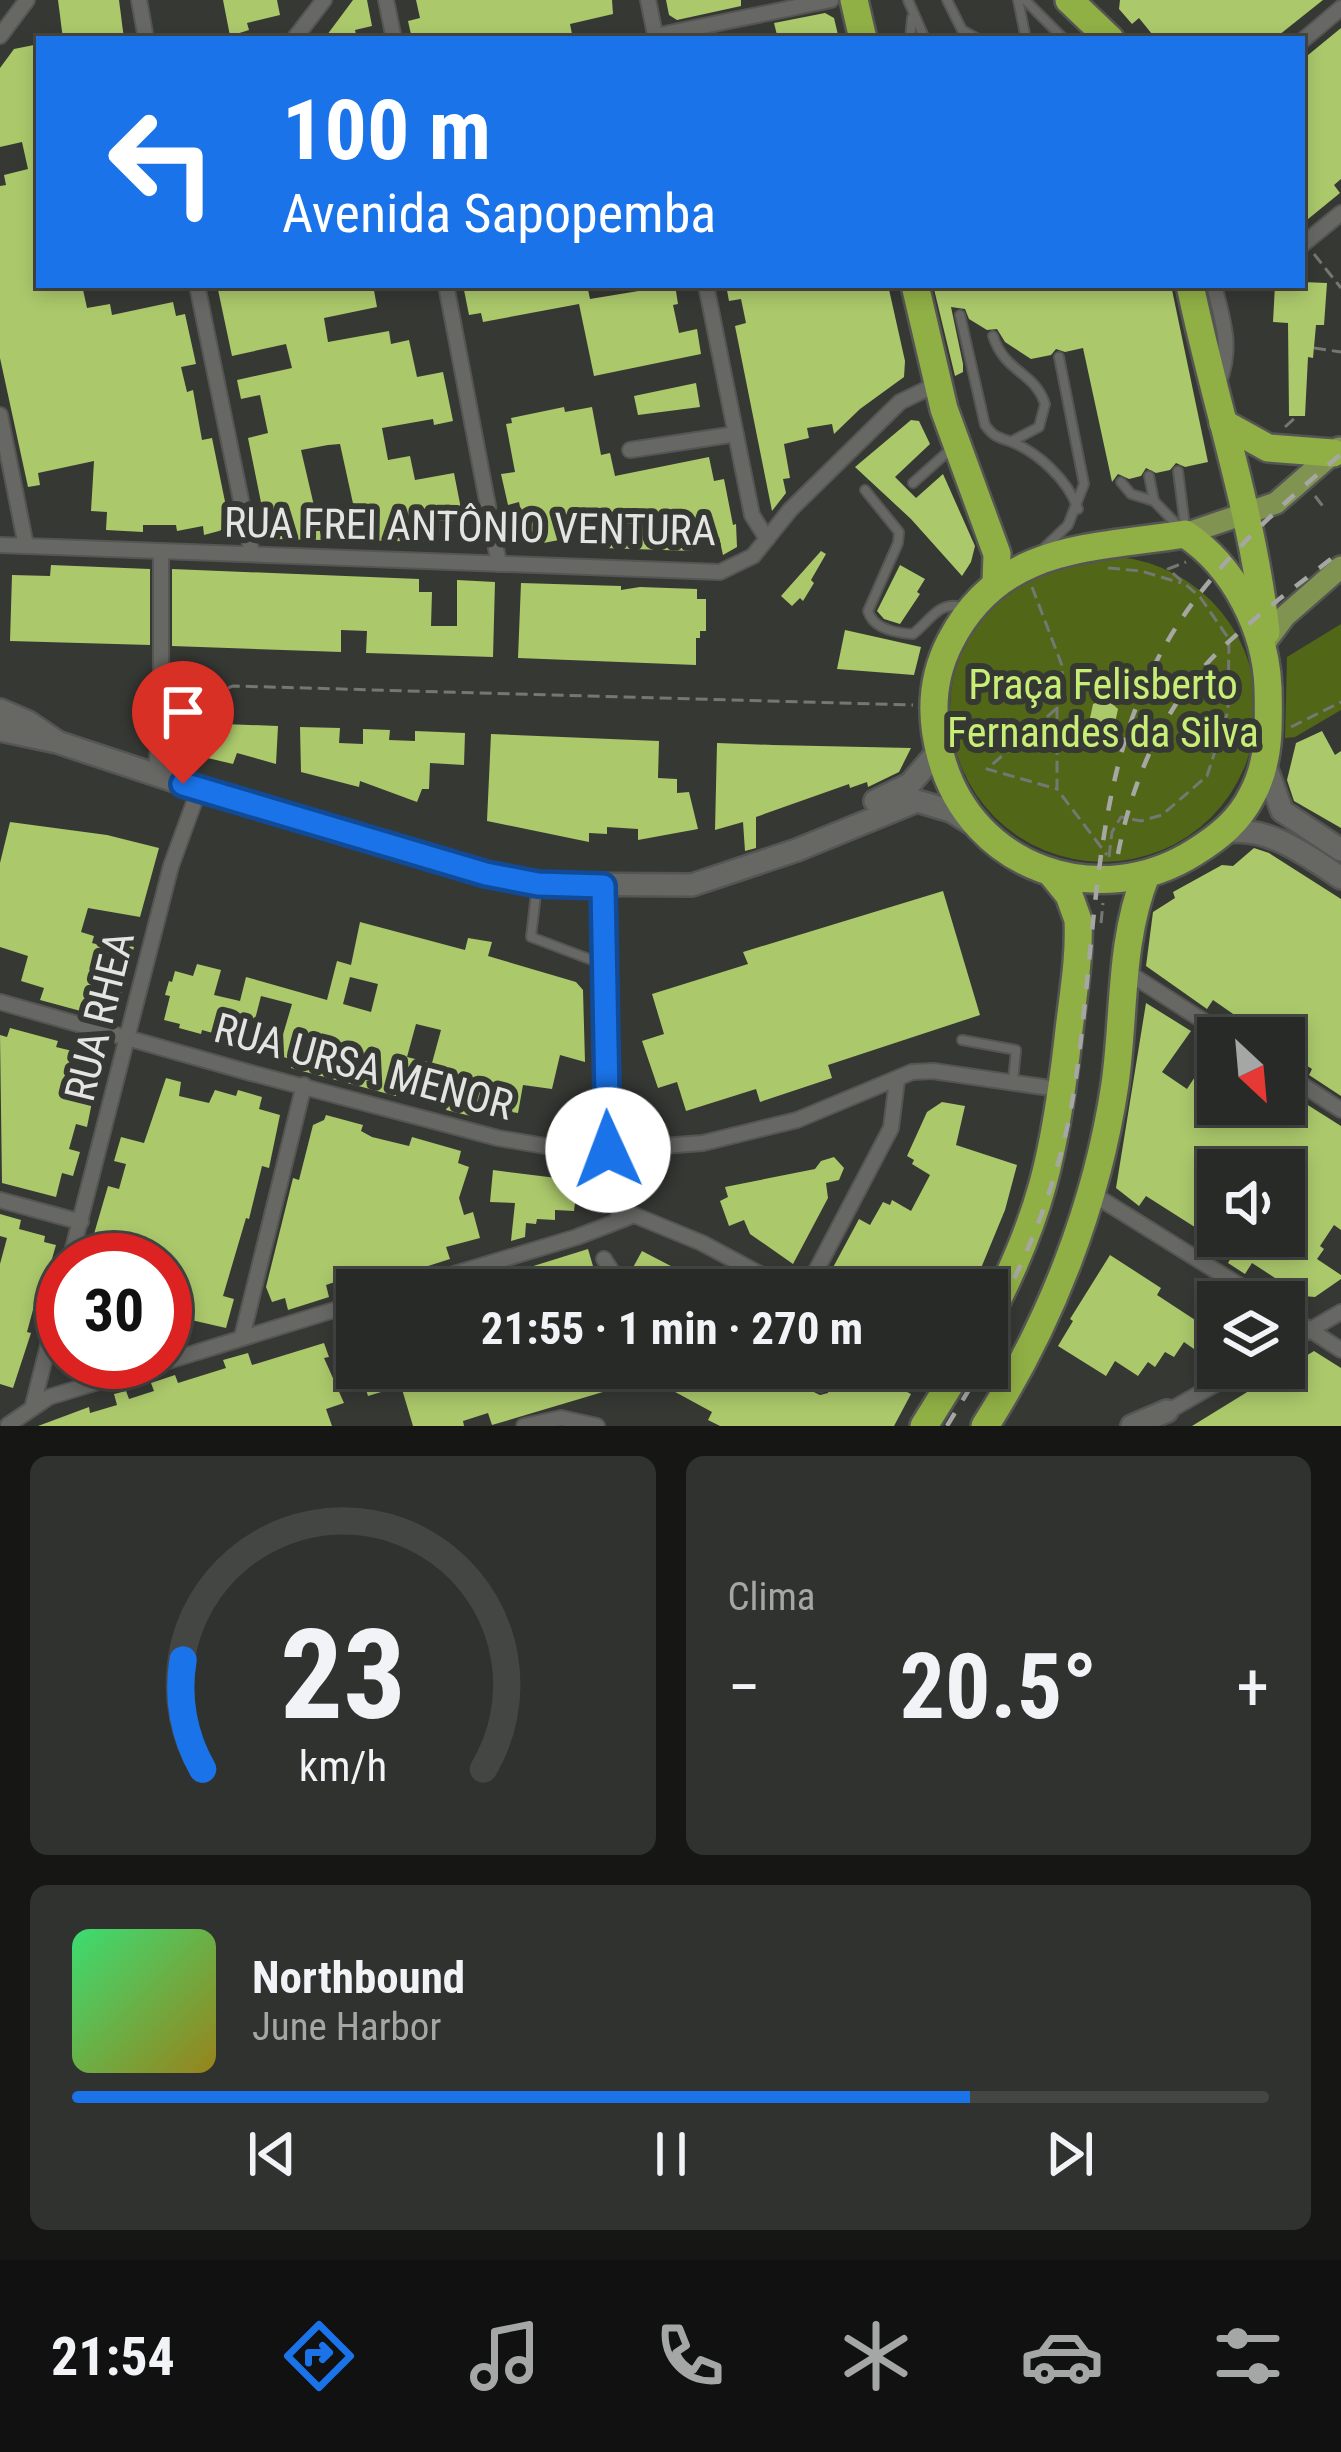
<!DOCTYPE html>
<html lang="pt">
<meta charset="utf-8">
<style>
body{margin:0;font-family:"Roboto Condensed",sans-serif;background:#30322f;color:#f1f3f6;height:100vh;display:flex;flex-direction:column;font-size:45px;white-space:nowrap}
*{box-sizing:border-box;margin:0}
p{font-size:39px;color:#a5a7a7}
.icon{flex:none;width:66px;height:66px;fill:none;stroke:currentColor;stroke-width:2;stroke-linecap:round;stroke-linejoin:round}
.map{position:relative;height:1426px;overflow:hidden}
.panel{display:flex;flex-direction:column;gap:30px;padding:30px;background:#161715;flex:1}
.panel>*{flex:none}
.guide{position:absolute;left:36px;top:36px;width:1269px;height:252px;border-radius:0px;box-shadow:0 6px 18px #0003,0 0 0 3px #444644;background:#1a73e8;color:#fff;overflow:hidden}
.needle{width:78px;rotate:154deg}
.tools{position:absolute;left:1197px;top:1017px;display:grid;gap:24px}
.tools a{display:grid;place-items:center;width:108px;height:108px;border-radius:0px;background:#282a27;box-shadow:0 6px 18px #0003,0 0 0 3px #444644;font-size:60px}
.speed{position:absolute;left:36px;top:1233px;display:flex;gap:24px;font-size:60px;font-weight:700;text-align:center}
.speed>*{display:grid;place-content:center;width:156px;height:156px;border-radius:50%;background:#282a27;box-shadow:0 6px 18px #0003,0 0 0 3px #444644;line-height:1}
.speed .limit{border:18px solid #d22;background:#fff;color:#111}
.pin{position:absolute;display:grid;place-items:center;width:102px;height:102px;color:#fff;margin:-123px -51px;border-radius:50% 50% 50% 0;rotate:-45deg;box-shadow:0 0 12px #0007}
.pin .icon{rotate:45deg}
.me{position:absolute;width:132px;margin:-66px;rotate:358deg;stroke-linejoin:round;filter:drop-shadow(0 0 9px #0008)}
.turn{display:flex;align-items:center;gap:42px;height:252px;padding:0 48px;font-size:54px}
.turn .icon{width:156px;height:156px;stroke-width:2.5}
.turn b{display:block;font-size:84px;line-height:102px}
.big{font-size:90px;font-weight:700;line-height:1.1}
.panel .card{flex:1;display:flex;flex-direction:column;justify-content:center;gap:18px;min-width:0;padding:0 42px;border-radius:18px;background:#30322f}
.panel .dial{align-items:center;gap:0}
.dial svg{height:312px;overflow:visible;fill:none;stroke:#444644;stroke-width:7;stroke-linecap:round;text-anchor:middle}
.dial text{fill:#f1f3f6;stroke:none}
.song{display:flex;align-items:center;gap:36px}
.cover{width:144px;height:144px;border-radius:18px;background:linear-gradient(135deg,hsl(140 70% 55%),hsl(50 70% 35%))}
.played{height:12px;border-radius:6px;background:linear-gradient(90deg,#1a73e8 75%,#444644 75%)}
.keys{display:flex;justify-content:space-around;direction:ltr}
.heat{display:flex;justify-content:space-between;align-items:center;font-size:66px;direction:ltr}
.panel .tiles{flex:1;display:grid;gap:30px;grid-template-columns:1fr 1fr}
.card:last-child{grid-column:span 2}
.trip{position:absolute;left:336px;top:1269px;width:672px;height:120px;border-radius:0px;background:#282a27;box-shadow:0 6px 18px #0003,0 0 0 3px #444644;font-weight:700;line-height:120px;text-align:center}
.tabs{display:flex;height:192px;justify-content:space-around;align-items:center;background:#101110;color:#a5a7a7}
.tabs .icon{width:84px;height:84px}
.tabs .current{color:#1a73e8}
.tabs b{font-size:54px;color:#f1f3f6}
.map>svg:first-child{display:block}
.green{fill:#516617}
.building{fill:#abc86b;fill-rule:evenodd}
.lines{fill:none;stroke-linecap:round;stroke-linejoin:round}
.lane-casing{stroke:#555654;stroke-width:12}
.street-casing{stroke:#555654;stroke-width:18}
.secondary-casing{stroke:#555654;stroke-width:26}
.primary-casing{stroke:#555654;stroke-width:26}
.highway-casing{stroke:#555654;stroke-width:32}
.path{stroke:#757773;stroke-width:3;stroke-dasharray:12 6;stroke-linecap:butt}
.lane{stroke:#676864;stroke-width:8}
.street{stroke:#676864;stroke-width:14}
.secondary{stroke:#676864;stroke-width:21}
.primary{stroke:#809351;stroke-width:21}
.highway{stroke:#90af45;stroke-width:27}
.rail{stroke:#a6a7a4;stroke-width:4.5;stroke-dasharray:15 15;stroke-linecap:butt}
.route-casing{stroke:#114b97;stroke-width:30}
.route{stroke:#1a73e8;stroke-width:21}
.labels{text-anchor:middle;stroke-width:12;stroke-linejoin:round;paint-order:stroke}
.street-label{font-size:42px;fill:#e4e5e3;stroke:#363834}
.park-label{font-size:42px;fill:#c8ee75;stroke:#363834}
</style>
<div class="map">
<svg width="1341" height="1426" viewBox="0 0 1341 1426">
<rect width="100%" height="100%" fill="#363834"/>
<g class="green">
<circle cx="1103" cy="709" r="153"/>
<polygon points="1341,624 1341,710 1295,737 1285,738 1287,657"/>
</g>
<g class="building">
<polygon points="58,0 119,0 124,39 63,39"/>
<polygon points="223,0 277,0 280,15 247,23 249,30 230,36"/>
<polygon points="353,0 367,0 372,26 355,30 357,39 324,39"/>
<polygon points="416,0 612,0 613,14 570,24 573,39 412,39 408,21 420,18"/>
<polygon points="666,0 741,0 741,6 677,20 669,15"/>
<polygon points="1120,0 1323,0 1274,39 1156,39 1139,18 1132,24 1119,9"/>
<polygon points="825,13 834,18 839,39 778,39 774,23"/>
<polygon points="1341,28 1341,179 1334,185 1340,193 1302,224 1302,60"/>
<polygon points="34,45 39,47 39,285 82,285 87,308 110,304 112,315 173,302 176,316 185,314 196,364 181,367 187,392 193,390 202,440 212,438 230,526 219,531 204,535 203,526 177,531 176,525 143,525 143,532 106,530 107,512 91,511 94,461 38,473 40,485 28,487 0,358 0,186 6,185 4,175 28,169 22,142 0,147 0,68 14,49"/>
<polygon points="1302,282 1327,283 1324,325 1316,325 1313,358 1308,357 1305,416 1289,416 1288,323 1273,322 1275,285 1302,285"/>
<polygon points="217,285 373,285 377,307 324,318 328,342 389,331 391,344 409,340 417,377 443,372 453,421 434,425 433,419 382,428 388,460 410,456 415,480 454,473 463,519 446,522 448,533 425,538 426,542 361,540 340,444 328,445 301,450 322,540 275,539 267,532 248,438 268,433 260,395 241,399 237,380 292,368 286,344 232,356"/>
<polygon points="463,285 587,285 590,299 675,285 678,304 673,305 679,333 697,329 701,354 594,376 579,304 483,322 481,313 469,315"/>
<polygon points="726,285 888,285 905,361 904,377 860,409 834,434 832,424 807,428 809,438 784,444 790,478 783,479 786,493 772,511 735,326 746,323 741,299 729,301"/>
<polygon points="933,285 1171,285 1208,462 1185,467 1176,463 1170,470 1156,473 1146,468 1141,476 1129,479 1118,474 1112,482 1083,348 1065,352 1056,349 1051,355 1031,359 1005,342 997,329 987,330 969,319 965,309 951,307 963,364 963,372 955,376"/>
<polygon points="696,383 700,407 638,415 634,396"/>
<polygon points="564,407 565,412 592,407 601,455 610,453 615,476 709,457 714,481 724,479 733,525 736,524 737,547 723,555 719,537 691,542 693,551 603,548 600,532 528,546 519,502 508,505 501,474 515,472 506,424 512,423 511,418"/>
<polygon points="911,420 919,421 930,444 895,477 916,498 943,474 975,546 971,562 962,576 911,519 855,467"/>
<polygon points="821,551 826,554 811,580 814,583 803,601 800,598 792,606 781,596"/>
<polygon points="51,565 150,569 150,645 10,641 12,575 50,576"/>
<polygon points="900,565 925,579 917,592 920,594 900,624 884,619 877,611"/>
<polygon points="172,569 419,579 419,592 432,592 431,626 457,626 457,580 495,582 493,657 366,653 367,631 341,630 341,652 172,646"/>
<polygon points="521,583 621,586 621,590 640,587 697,589 697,599 706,599 706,631 700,631 700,638 696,638 696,665 518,658"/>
<polygon points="845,630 921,647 914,675 837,669"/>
<polygon points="1107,699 1118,709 1115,723 1101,727 1090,718 1093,704"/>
<polygon points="171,722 278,726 276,764 237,753 233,764 174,750"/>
<polygon points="300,727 340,728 339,743 363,744 363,729 390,730 389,740 415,741 415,731 465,733 464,765 430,763 429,789 422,789 417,802 360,781 359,787 301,772"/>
<polygon points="1322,731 1335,755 1341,751 1341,828 1294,801 1287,780 1296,743"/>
<polygon points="491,734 659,741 658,778 677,779 677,793 689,792 698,829 638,840 638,829 607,827 607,834 589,833 589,842 487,821"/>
<polygon points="717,743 773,745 911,748 899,772 868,787 867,782 850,788 849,784 756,817 756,848 745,851 743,822 715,830"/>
<polygon points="10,822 107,835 159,848 140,917 88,908 81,932 94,936 92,943 119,950 121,943 134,947 114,1020 40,1000 44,988 21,981 28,956 0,947 0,863"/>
<polygon points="1254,848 1269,853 1341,899 1341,1096 1309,1075 1312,1069 1284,1051 1284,1038 1251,1038 1244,1033 1249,1025 1213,1000 1207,1009 1146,966 1153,912 1175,898 1173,892 1222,865 1233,866"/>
<polygon points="943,891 980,1015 828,1065 832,1078 760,1102 756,1089 686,1111 677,1082 658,1088 642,1041 664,1034 652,994 748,964 743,952"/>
<path d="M 360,922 L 465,950 L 468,938 L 492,942 L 488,956 L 576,982 L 583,990 L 585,1062 L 560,1055 L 552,1089 L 523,1085 L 518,1113 L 498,1110 L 500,1086 L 494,1085 L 479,1118 L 446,1110 L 448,1102 L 399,1085 L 396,1096 L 291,1068 L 293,1060 L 277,1055 L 292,1004 L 261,996 L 249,1043 L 202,1030 L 201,1034 L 179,1028 L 180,1024 L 164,1020 L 170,996 L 165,995 L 169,981 L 172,982 L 175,971 L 193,976 L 197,964 L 221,970 L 214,995 L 240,1001 L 246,977 L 327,1000 L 337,961 L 351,965 ZM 350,977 L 378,984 L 371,1012 L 343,1004 ZM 416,1024 L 441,1030 L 432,1063 L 407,1057 Z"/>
<path d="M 1146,1003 L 1191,1031 L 1162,1072 L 1187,1089 L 1206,1060 L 1218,1067 L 1218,1104 L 1284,1104 L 1284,1090 L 1341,1126 L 1341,1230 L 1334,1225 L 1320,1246 L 1324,1249 L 1317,1259 L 1341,1275 L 1341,1279 L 1315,1297 L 1303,1296 L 1252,1263 L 1245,1274 L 1228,1263 L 1234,1252 L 1146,1196 L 1139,1206 L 1116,1188 ZM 1218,1170 L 1284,1170 L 1284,1236 L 1218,1236 Z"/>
<polygon points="10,1028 58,1041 56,1047 89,1055 88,1059 100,1062 87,1127 76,1124 69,1149 80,1152 73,1176 62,1173 56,1197 2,1183 0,1035 7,1037"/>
<polygon points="166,1078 181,1082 179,1096 209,1103 215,1090 236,1096 238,1090 262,1097 259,1109 280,1115 269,1168 262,1166 249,1219 246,1218 223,1296 234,1299 226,1328 165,1314 165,1260 94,1260 101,1235 94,1234 108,1186 119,1189 126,1164 114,1161 121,1137 144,1143"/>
<polygon points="942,1102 965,1106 956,1145 1017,1165 1005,1210 972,1290 845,1290 830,1281 830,1273 859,1219 870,1225 883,1202 890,1205 892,1200 911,1211 930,1175 912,1164 914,1160 907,1156 927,1112"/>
<polygon points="326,1115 363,1125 361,1131 372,1137 409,1146 412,1137 461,1151 458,1163 469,1167 459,1198 464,1215 473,1212 480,1238 446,1247 450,1259 378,1282 374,1269 326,1285 329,1297 288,1310 285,1298 272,1302 266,1287 293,1178 299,1180 313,1125 324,1120"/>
<polygon points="834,1157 844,1168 839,1180 826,1183 828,1198 793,1264 750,1234 744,1220 729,1226 720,1201 728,1197 725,1187 815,1169 821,1161"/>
<polygon points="493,1170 589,1182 588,1203 575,1203 574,1211 555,1210 555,1220 537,1219 536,1224 526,1223 525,1237 511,1241 515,1203 490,1202"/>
<polygon points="0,1214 21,1220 19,1229 45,1236 44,1242 56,1245 38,1307 34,1306 27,1332 31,1333 13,1388 0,1384 0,1264 7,1238 0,1236"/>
<polygon points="588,1249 600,1290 467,1290 466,1287"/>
<polygon points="642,1251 667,1264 718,1290 663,1290 643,1280 630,1273"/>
<polygon points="1110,1255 1161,1288 1157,1295 1218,1335 1204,1356 1184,1342 1174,1357 1165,1352 1155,1367 1148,1362 1138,1376 1115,1361 1106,1376 1058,1346 1073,1321 1070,1319"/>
<polygon points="324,1343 329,1357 324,1358 344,1403 326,1409 332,1426 38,1426 89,1407 90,1413 117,1405 114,1394 126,1391 129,1399 154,1391 151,1383 175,1375 178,1383 226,1368 223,1360 248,1353 252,1365"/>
<polygon points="1314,1351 1341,1368 1341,1426 1192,1426"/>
<polygon points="359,1368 606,1368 613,1389 492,1425 488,1413 463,1421 464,1426 413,1426 401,1386 368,1396"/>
<polygon points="631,1368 779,1368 785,1378 820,1395 828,1393 832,1382 815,1368 861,1368 911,1394 894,1426 720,1426 708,1420 712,1412"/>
</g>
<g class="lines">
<g class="lane-casing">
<g id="lane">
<polyline points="908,0 925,39"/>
<polyline points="947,0 962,30 978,39"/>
<polyline points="1018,0 1026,39"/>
<polyline points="1025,0 1064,39"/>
<polyline points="910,39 912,18"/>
<path d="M 960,315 L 985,425 C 993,436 997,437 1009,441 C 1038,452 1068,480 1078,509"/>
<path d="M 993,336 C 1005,373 1035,372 1045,404 L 1039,427 L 1012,441"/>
<polyline points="1178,471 1185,526"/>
<polyline points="1149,476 1154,501"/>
<polyline points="1121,482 1131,494 1154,501 1180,528"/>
<polyline points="913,483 952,448"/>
<path d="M 865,490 L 899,532 L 898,543 L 868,611 C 873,629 896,633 913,634 C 930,621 939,600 963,607"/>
<polyline points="1044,548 1068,525 1084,484 1059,357"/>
<polyline points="537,885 531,937 605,965"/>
<polyline points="962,1040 1016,1050 1013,1081"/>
</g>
</g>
<g class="street-casing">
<g id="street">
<polyline points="139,0 146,39"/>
<polyline points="386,0 394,39"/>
<polyline points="648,0 656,39"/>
<polyline points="0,36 27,0"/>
<polyline points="655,36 831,0"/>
<polyline points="294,39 324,0"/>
<polyline points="1302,41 1341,8"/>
<polyline points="1302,245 1341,213"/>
<polyline points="197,285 252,554"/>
<polyline points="446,285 499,564"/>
<polyline points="706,285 752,515 767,539"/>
<path d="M 1214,285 C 1223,323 1233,346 1218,385"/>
<polyline points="0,415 26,546"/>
<polyline points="630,450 736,434"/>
<polyline points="0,545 720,572 753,556 790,510 900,402 937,384"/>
<polyline points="156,776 161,704 161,551"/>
<polyline points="603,887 606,1110 619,1218"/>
<polyline points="1124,970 1230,1038"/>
<polyline points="0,1002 251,1073 498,1138 551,1147 608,1150 703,1143 797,1120 912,1072 933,1071 1064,1090"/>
<polyline points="1284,1073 1341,1110"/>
<polyline points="1091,1193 1266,1302"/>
<polyline points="0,1200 81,1222"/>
<polyline points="604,1259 616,1278 638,1290"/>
<polyline points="70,1260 171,866 199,789"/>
<polyline points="401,1290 577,1237 634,1215 702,1243 790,1290"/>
<polyline points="806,1290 891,1128 897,1080"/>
<polyline points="1284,1313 1341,1350"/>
<polyline points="242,1337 304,1085"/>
<polyline points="1284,1345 1341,1312"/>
<polyline points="165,1362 357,1303"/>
<polyline points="790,1368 821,1384"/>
<polyline points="33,1405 63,1287"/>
<polyline points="1165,1413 1244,1368"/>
<polyline points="8,1425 49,1397 164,1362"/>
<polyline points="524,1426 561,1418 597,1426"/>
</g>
</g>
<g class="secondary-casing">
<g id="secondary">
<polyline points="0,710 28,722 56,741"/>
<polyline points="0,730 57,742 208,792 486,874 538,884 692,885 797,850 917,801 951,811 972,824"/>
<polyline points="1265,764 1282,811 1341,850"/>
<polyline points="875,801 910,784 939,750"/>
<path d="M 1225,832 C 1269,826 1305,854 1341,878"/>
<polyline points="1132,1426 1167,1411"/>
</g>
</g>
<g class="primary-casing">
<g id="primary">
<polyline points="1185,534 1276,503 1339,448"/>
<polyline points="1267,640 1285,616 1341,567"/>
</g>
</g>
<g class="highway-casing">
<g id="highway">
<polyline points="854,0 863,39"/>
<polyline points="1069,0 1110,39"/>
<polyline points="915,285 944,409 997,554 996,583"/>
<path d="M 1190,285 C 1214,401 1253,513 1266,632"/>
<polyline points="1223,423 1268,448 1333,453"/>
<path d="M 1185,534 C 1235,567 1266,630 1268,688 C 1269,725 1270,762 1252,795 C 1239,821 1219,837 1195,852 C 1099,913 971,869 941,757 C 930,718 931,679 950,642 C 1000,544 1090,549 1185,534 Z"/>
<path d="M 987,1320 C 1041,1218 1055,1153 1068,1039 C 1072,1000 1080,960 1078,920 L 1069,895 L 1052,874"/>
<polyline points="924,1426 960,1368"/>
<path d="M 985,1426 C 1051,1323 1097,1204 1115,1084 C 1125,1013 1119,943 1146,875"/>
</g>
</g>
<g class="path">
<polyline points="1314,254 1341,288"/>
<polyline points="1314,348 1341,352"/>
<polyline points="1285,427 1297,416"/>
<polyline points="1315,496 1325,509"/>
<polyline points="1108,568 1141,571 1181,583"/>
<polyline points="1032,587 1063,668 1057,708 1057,789 1107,855"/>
<polyline points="178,708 233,686 913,705"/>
<polyline points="1056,709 987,769 1057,789"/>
<polyline points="1291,727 1341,702"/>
<polyline points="1109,857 1112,832 1121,817 1141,821 1162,815 1207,776 1228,711 1229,639 1200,597 1168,569 1186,562"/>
<polyline points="1101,923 1103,903"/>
</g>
<use href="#lane" class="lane"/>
<use href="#street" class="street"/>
<use href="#secondary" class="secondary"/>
<use href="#primary" class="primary"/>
<use href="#highway" class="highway"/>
<g class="rail">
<path d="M 1118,854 C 1132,780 1165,703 1220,650 C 1257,614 1301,583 1341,551"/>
<path d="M 987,1332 C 1030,1253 1062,1174 1075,1084 C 1095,953 1092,802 1147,681 C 1190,585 1263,521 1341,454"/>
<polyline points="947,1426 982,1368"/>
</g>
</g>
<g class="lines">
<g class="route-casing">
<polyline id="route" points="183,784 486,874 538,884 603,886 608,1150"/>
</g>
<use href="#route" class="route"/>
</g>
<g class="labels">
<g class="street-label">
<text transform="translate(470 526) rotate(1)" y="15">RUA FREI ANTÔNIO VENTURA</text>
<text transform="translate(99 1016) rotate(-76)" y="15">RUA RHEA</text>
<text transform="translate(364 1066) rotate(15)" y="15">RUA URSA MENOR</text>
</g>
<g class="park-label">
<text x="1103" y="699">Praça Felisberto<tspan x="1103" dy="48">Fernandes da Silva</tspan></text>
</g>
</g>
</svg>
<div class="tools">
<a><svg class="needle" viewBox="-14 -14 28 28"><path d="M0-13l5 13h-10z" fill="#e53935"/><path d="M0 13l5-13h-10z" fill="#a5a7a7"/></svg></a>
<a><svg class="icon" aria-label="sound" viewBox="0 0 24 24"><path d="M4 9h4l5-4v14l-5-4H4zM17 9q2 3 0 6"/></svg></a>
<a><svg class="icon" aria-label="layers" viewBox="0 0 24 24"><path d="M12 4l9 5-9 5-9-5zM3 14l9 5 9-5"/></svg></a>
</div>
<div class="speed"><div class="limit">30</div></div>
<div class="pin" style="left:183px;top:784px;background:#d93025"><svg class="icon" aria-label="arrive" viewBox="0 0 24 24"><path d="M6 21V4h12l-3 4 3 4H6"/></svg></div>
<svg class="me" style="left:608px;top:1150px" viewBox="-20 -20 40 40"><circle r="19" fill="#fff"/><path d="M0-13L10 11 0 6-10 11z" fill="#1a73e8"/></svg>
<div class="trip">21:55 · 1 min · 270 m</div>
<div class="guide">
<div class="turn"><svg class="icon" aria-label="left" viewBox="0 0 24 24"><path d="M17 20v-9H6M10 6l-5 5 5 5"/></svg><div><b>100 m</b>Avenida Sapopemba</div></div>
</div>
</div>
<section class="panel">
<div class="tiles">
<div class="card dial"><svg viewBox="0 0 100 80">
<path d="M14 69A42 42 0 1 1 86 69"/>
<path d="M14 69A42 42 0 0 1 9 41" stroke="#1a73e8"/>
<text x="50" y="56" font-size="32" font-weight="700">23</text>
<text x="50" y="72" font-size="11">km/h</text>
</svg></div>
<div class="card"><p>Clima</p>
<div class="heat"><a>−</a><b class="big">20.5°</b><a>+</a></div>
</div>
<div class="card">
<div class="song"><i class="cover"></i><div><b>Northbound</b><p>June Harbor</p></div></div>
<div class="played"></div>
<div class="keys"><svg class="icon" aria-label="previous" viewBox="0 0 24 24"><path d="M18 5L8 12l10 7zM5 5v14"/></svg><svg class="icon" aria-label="pause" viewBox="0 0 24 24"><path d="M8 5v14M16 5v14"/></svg><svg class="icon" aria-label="next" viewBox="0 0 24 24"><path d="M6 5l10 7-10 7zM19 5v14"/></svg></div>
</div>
</div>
</section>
<nav class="tabs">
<b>21:54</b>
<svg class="icon current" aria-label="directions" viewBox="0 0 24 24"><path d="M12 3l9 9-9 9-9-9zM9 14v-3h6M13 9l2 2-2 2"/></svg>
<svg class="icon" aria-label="music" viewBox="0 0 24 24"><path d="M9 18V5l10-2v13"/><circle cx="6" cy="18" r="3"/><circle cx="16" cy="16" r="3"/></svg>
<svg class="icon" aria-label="phone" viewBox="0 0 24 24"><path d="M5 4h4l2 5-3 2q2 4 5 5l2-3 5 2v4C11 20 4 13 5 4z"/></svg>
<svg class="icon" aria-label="climate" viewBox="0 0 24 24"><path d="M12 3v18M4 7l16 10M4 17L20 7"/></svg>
<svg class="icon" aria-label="car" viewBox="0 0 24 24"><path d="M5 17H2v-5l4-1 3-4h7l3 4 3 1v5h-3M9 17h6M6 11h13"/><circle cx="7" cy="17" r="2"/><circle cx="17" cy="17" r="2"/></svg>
<svg class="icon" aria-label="filters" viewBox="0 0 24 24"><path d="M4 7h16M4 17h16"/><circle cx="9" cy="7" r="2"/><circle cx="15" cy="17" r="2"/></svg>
</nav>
